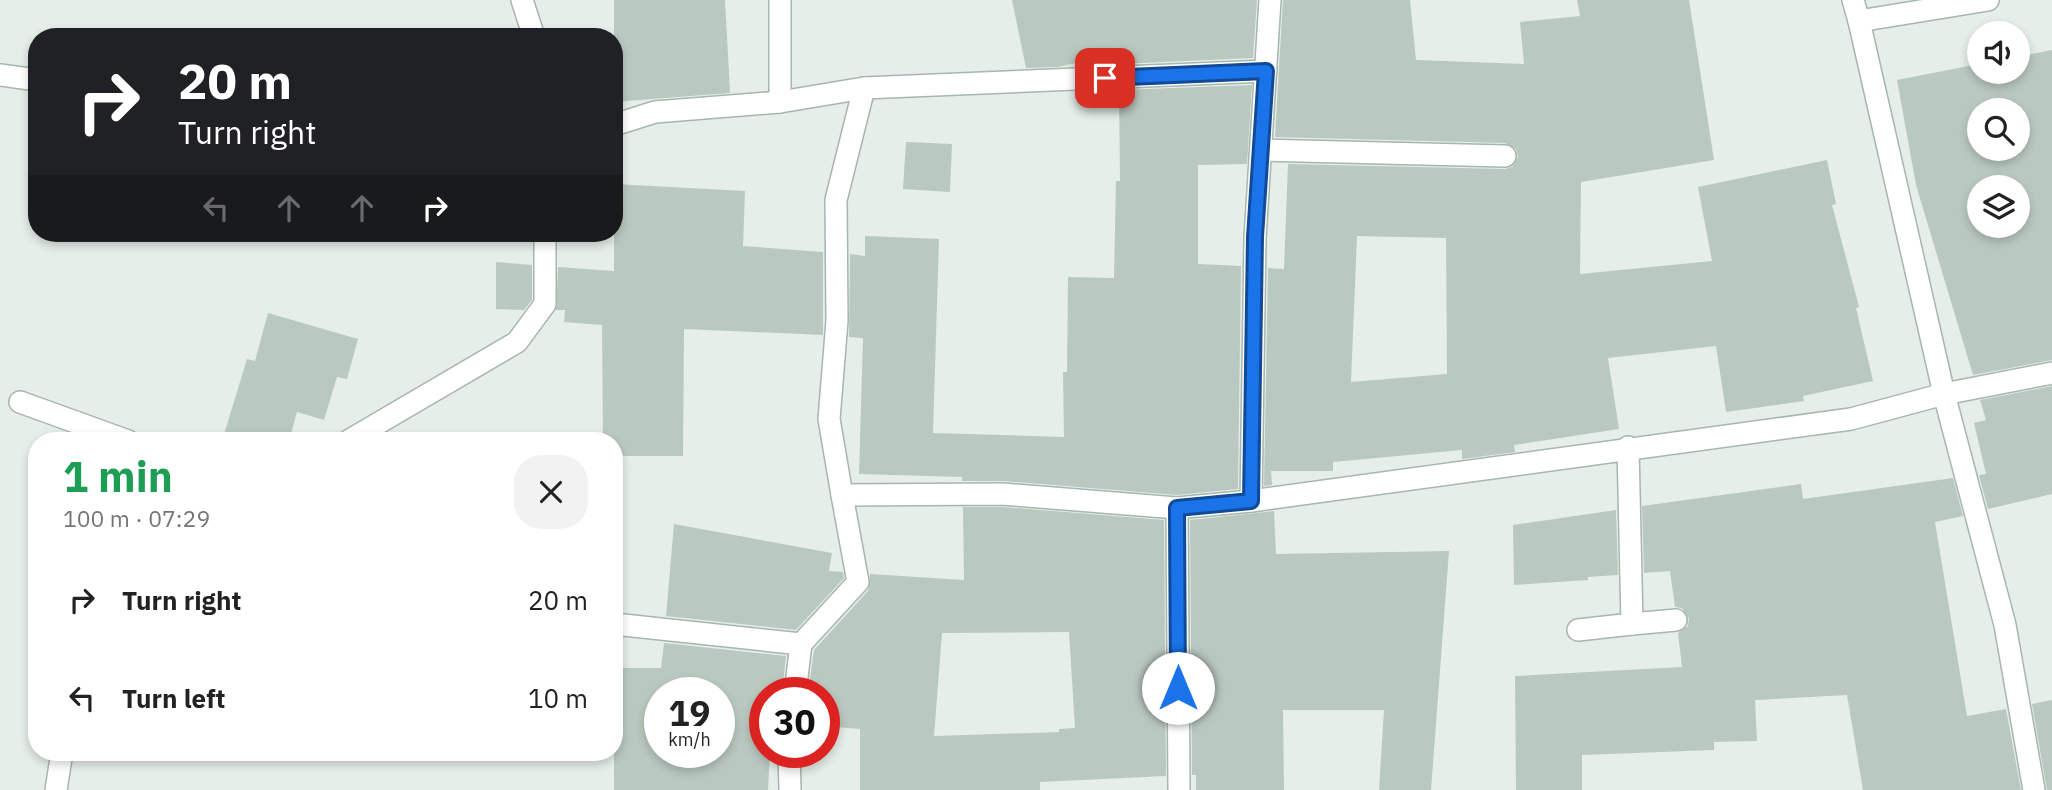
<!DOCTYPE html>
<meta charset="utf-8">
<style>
:root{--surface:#fff;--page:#f2f2f2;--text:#222;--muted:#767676}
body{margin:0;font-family:"IBM Plex Sans",sans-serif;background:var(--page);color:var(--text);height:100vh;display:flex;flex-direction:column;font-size:26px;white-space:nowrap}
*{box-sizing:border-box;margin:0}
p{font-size:23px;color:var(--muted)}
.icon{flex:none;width:38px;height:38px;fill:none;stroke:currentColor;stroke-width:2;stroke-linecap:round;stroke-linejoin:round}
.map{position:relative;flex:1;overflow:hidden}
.details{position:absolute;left:28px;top:432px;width:595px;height:329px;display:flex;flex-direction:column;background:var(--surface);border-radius:28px;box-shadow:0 4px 10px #0003}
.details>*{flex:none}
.guide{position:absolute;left:28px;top:28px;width:595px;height:214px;border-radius:28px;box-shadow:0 4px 10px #0003;background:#202124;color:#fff;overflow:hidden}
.buttons{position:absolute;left:1967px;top:21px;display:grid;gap:14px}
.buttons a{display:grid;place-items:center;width:63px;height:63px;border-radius:50%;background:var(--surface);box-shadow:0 4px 10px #0003;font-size:35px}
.speed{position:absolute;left:644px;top:677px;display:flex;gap:14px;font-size:35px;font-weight:700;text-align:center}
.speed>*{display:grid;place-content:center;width:91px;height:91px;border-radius:50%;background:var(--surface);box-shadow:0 4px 10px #0003;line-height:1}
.speed small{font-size:18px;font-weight:400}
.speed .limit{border:10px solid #d22;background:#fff;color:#111}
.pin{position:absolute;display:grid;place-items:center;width:60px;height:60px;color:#fff;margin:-30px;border-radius:14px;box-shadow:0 4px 10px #0006}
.me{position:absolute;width:77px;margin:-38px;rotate:0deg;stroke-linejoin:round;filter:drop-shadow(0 0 5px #0008)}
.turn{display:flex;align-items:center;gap:24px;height:147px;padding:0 35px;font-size:32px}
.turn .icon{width:91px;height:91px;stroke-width:2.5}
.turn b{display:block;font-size:49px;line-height:60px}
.lanes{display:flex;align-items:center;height:66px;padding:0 35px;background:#0003;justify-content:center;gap:35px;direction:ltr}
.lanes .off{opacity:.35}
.round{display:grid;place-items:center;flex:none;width:74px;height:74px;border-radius:28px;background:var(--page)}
.summary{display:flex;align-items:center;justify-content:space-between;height:119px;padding:0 35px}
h1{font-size:42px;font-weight:700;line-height:52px;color:#1e9e55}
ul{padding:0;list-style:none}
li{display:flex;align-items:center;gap:21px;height:98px;padding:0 35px}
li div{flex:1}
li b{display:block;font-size:26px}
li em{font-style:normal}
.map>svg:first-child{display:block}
</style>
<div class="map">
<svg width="2052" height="790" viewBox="0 0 2052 790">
<rect width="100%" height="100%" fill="#e5eee8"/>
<g fill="#bac9c0" fill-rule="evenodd">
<polygon points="614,0 725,0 730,93 614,102"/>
<polygon points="1012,0 1257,0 1253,58 1118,64 1118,54 1058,67 1026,68"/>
<path d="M1283,0h127l6,60 108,4 -4,-42 60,-6 -3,-16h112l25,160 -133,22 -1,92 132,-13 -14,-74 129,-27 9,44 -4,1 27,102 -3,1 17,73 -70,15 1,5 -78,11 -10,-66 -108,12 11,71 -105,16 1,7 -53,7v-9l-129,12v9h-62l1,14 -8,1 4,-218 16,1 4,-105 217,5 7,-2 6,-10 -2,-8 -11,-6 -230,-6zM1357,236l89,2 1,136 -96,8z"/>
<path d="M2052,50v310l-79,15 -57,-190 -19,-105 82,-16v8h39v-15zM1979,110h39v39h-39zM1979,187h39v39h-39z"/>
<polygon points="1252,85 1247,164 1198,165 1198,264 1241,266 1238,489 1177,495 1003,481 962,481 962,477 859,474 863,338 849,337 850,254 865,256 865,236 939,239 933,433 1064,437 1063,372 1067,372 1068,277 1114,278 1116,181 1120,181 1119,90"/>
<polygon points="906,142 952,144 950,192 903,189"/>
<polygon points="614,184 745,191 743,246 823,252 823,335 684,329 683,456 614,456 614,441 603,441 602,325 564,322 565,310 556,310 558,267 614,271"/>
<polygon points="496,262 532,265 532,300 524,310 496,309"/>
<polygon points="268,313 358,339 347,379 337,377 324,420 297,412 289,441 222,441 247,359 255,361"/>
<polygon points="2052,386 2052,494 1988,509 1979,475 1986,474 1974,423 1986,420 1980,400"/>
<polygon points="1953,478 1963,516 1935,522 1967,716 2006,709 2021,790 1863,790 1847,695 1755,700 1757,741 1714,742 1714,750 1582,755 1582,790 1516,790 1515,676 1682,667 1678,633 1688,626 1689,618 1682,608 1675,607 1670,571 1644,573 1642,506 1801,484 1803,499"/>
<path d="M963,507h39l162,13 2,256 -126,6v8h-180v-61l-36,-3v-33h-16l6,-43 54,-59 2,-17 94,6zM1069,632l6,96 -16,1v3l-125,4 8,-103z"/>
<polygon points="1616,510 1618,575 1588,577 1588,580 1514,585 1513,525"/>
<polygon points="1274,511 1276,554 1449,551 1431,790 1379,790 1384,710 1283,710 1284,790 1196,790 1196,775 1192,775 1190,520"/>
<polygon points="674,524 832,553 829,571 843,572 844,578 796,630 666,616"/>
<path d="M664,643l122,13 -4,37h-17v59h5l-2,38h-154v-122h47zM660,693h59v59h-59z"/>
<polygon points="2052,700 2052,790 2047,790 2032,704"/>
</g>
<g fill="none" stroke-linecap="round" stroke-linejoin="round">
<defs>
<g id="service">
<polyline points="780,0 780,102"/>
<polyline points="864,88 1266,71"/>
<polyline points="1261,150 1505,156"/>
<polyline points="20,402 128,441"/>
<polyline points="614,624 801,644"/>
<polyline points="1632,624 1676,620"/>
<polyline points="1578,630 1632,624 1628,447"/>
</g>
<g id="minor">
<polyline points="522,0 534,37"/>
<polyline points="1853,0 1859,21 1988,0"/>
<polyline points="1859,21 1944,394 2005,625 2034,790"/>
<polyline points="0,75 37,80"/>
<polyline points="614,125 655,112 780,102 864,88 836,200 837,321 829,419 842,495 1002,494 1177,508 1251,501 1851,419 1944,394 2052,373"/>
<polyline points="348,441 517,342 545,304 545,233"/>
<polyline points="1251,501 1255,238 1270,0"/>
<polyline points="1177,508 1179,790"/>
<polyline points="795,693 801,644 858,582 842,495"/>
<polyline points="789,752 790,790"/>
<polyline points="56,790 62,752"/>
</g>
</defs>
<use href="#service" stroke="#a7b6ae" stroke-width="24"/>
<use href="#minor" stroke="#a7b6ae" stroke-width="24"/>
<use href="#service" stroke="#fff" stroke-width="21"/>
<use href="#minor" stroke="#fff" stroke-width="21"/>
</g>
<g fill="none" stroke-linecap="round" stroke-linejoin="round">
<defs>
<polyline id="route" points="1105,78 1266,71 1255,237 1251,501 1177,508 1178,688"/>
</defs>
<use href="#route" stroke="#114b97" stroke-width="18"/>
<use href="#route" stroke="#1a73e8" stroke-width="12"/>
</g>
</svg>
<div class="buttons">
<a><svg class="icon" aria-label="sound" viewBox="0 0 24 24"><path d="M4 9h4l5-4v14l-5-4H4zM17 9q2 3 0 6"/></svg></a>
<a><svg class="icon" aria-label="search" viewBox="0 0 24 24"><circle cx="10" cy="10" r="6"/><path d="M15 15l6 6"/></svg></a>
<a><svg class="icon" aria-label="layers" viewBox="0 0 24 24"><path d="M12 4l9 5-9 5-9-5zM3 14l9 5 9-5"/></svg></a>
</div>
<div class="speed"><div>19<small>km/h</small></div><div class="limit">30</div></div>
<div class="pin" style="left:1105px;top:78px;background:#d93025"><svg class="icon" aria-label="arrive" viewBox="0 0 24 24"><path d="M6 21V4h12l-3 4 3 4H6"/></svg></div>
<svg class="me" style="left:1178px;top:688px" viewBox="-20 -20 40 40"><circle r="19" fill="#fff"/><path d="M0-13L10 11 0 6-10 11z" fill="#1a73e8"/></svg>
<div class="guide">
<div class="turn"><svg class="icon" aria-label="right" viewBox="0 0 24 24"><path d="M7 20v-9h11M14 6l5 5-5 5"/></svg><div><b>20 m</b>Turn right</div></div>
<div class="lanes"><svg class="icon off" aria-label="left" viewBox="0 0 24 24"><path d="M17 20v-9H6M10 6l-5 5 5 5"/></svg><svg class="icon off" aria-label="ahead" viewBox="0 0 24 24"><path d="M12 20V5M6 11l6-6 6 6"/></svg><svg class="icon off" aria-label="ahead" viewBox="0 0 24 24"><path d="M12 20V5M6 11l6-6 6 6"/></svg><svg class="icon" aria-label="right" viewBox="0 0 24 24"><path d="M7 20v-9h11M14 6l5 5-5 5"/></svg></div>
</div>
<section class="details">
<div class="summary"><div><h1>1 min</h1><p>100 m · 07:29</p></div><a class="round"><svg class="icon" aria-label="close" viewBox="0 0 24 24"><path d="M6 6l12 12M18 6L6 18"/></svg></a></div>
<ul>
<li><svg class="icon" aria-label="right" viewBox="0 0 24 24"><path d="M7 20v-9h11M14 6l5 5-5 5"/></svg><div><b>Turn right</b></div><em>20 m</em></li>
<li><svg class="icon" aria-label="left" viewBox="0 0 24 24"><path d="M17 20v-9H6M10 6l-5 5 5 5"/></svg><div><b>Turn left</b></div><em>10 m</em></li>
</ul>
</section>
</div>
